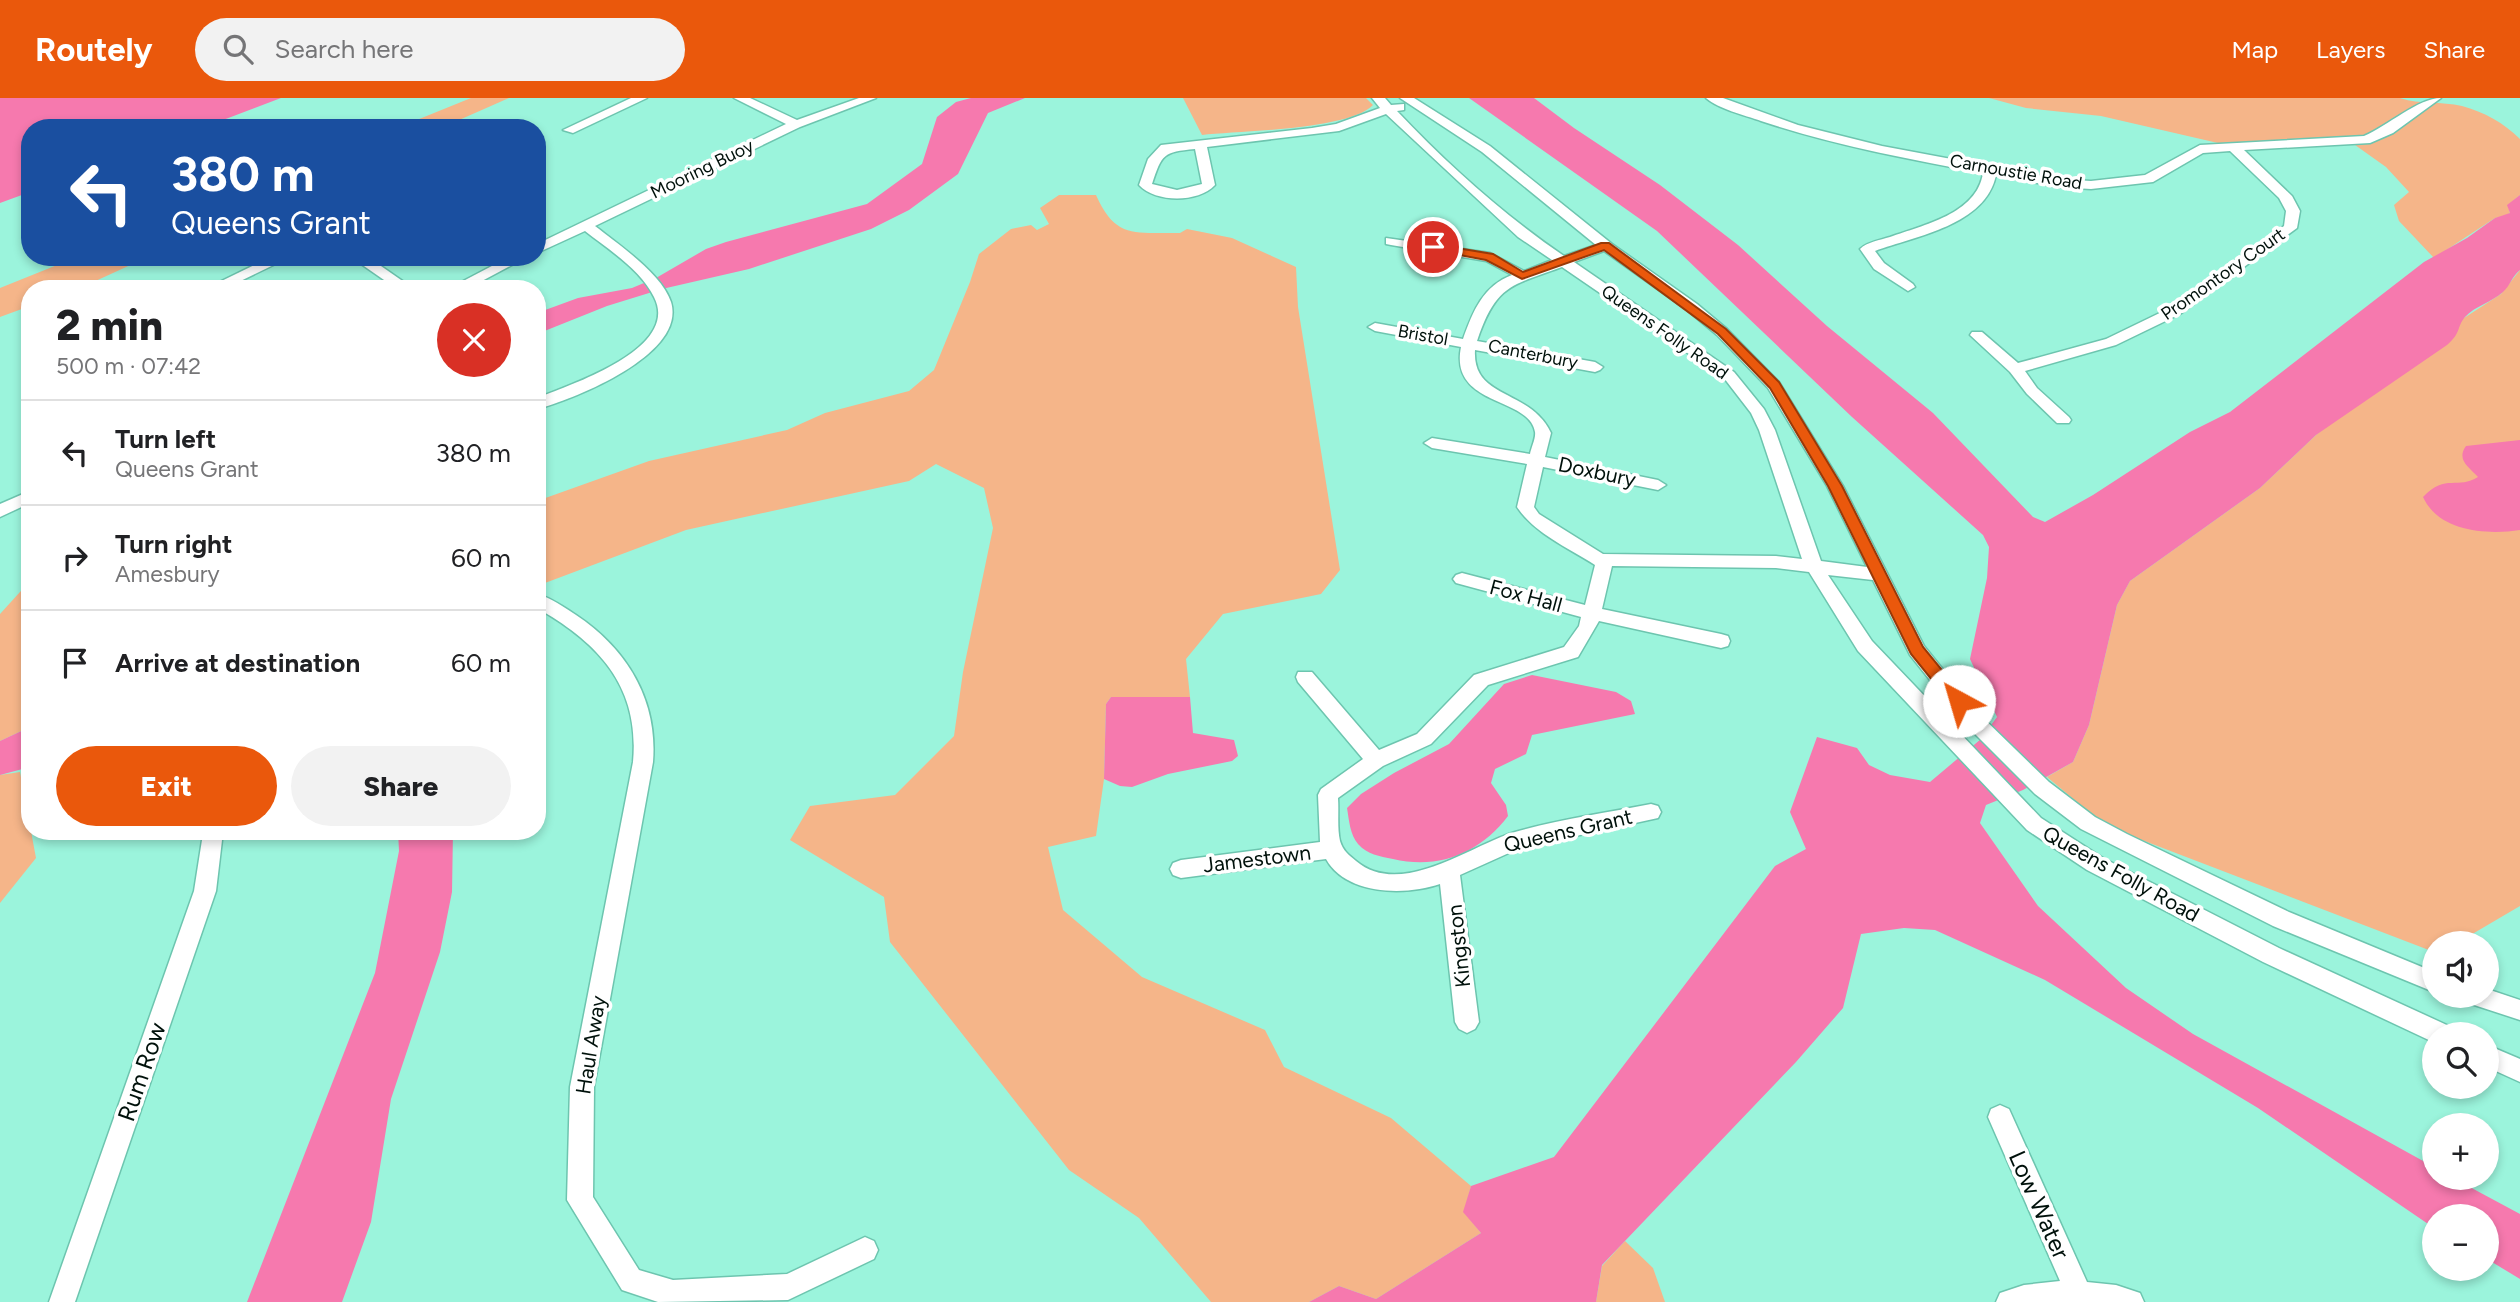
<!DOCTYPE html>
<meta charset="utf-8">
<style>
:root{--surface:#fff;--page:#f2f2f2;--text:#202124;--muted:#757577;--line:#e0e0e0;--accent:#ea580c}
body{margin:0;font-family:Figtree,sans-serif;background:var(--page);color:var(--text);height:100vh;display:flex;flex-direction:column;font-size:26px;white-space:nowrap}
*{box-sizing:border-box;margin:0}
p{font-size:23px;color:var(--muted)}
.icon{flex:none;width:38px;height:38px;fill:none;stroke:currentColor;stroke-width:2;stroke-linecap:round;stroke-linejoin:round}
.map{position:relative;flex:1;overflow:hidden}
.panel{position:absolute;left:21px;top:182px;width:525px;height:560px;display:flex;flex-direction:column;background:var(--surface);border-radius:28px;box-shadow:0 4px 10px #0003}
.panel>*{flex:none}
.guide{position:absolute;left:21px;top:21px;width:525px;height:147px;border-radius:28px;box-shadow:0 4px 10px #0003;background:#1a4fa0;color:#fff;overflow:hidden}
.controls{position:absolute;left:2422px;top:833px;display:grid;gap:14px}
.controls a{display:grid;place-items:center;width:77px;height:77px;border-radius:50%;background:var(--surface);box-shadow:0 4px 10px #0003;font-size:35px}
.pin{position:absolute;display:grid;place-items:center;width:60px;height:60px;color:#fff;margin:-30px;border:4px solid #fff;border-radius:50%;box-shadow:0 2px 7px #0007}
.me{position:absolute;width:77px;margin:-38px;rotate:321deg;stroke-linejoin:round;filter:drop-shadow(0 0 5px #0008)}
.turn{display:flex;align-items:center;gap:24px;height:147px;padding:0 35px;font-size:32px}
.turn .icon{width:91px;height:91px;stroke-width:2.5}
.turn b{display:block;font-size:49px;line-height:60px}
.round{display:grid;place-items:center;flex:none;width:74px;height:74px;border-radius:37px;background:var(--page)}
.head{display:flex;align-items:center;justify-content:space-between;height:119px;padding:0 35px}
h1{font-size:42px;font-weight:800;line-height:52px}
.primary-button{display:flex;gap:14px;margin-top:auto;padding:14px 35px}
.primary-button a{flex:1;height:80px;border-radius:42px;background:var(--accent);color:#fff;font-size:28px;font-weight:800;line-height:80px;text-align:center}
.primary-button a+a{background:var(--page);color:var(--text)}
ul{padding:0;list-style:none}
li{display:flex;align-items:center;gap:21px;height:105px;padding:0 35px;border-top:2px solid var(--line)}
li div{flex:1}
li b{display:block;font-size:26px}
li em{font-style:normal}
header{display:flex;align-items:center;gap:42px;box-sizing:border-box;height:98px;padding:0 35px;background:var(--accent);color:#fff}
header strong{font-size:33px}
nav{display:flex;gap:38px;margin-inline-start:auto;font-size:24px}
.search{width:490px;height:63px;background:var(--page);display:flex;align-items:center;gap:18px;box-sizing:border-box;padding:0 24px;border-radius:38px;color:var(--muted);font-size:26px}
.map>svg:first-child{display:block}
</style>
<header>
<strong>Routely</strong>
<div class="search"><svg class="icon" aria-label="search" viewBox="0 0 24 24"><circle cx="10" cy="10" r="6"/><path d="M15 15l6 6"/></svg>Search here</div>
<nav><a>Map</a><a>Layers</a><a>Share</a></nav>
</header>
<div class="map">
<svg width="2520" height="1204" viewBox="0 0 2520 1204">
<rect width="100%" height="100%" fill="#9bf4dc"/>
<g fill="#f5b589">
<polygon points="471,0 509,0 441,30 397,30"/>
<path d="M1183,0h183l7,7c-24,25 -134,26 -171,30z"/>
<path d="M1989,0h411c21,7 41,3 62,8 22,6 42,17 58,33v56l-12,10 2,8 -7,4 -8,1 -61,40 -35,-37 -5,-16 15,-13 -23,-25 -38,-27 -130,3 -117,-27 -75,-8z"/>
<path d="M1059,97h37c20,45 39,37 84,38l7,-4 45,9 64,29 2,40 42,263 -19,24 -98,20 -37,45 4,38h-79l-5,7 -2,75 -8,57 -48,11 15,63 79,67 123,53 19,37 107,51 80,68 -7,26 17,21 -105,66 -37,-13 -30,16h-98l-72,-84 -70,-48 -179,-228 -6,-45 -94,-57 20,-34 85,-11 59,-59 9,-64 30,-144 -9,-40 -48,-24 -27,17 -223,49 -149,56v-85l112,-40 138,-31 38,-17 84,-22 25,-21 36,-88 9,-28 32,-25 20,-4 6,5 12,-6 -9,-16z"/>
<polygon points="77,159 148,159 78,191 30,191 30,208 0,219 0,190"/>
<polygon points="2520,172 2520,808 2457,845 2434,845 2434,854 2134,739 2095,719 2047,679 2073,664 2089,627 2117,507 2130,483 2260,390 2316,337 2464,220 2501,196"/>
<polygon points="30,483 30,629 0,643 0,516"/>
<polygon points="20,674 36,760 0,805 0,677"/>
<polygon points="1625,1143 1653,1170 1665,1204 1596,1204 1602,1168"/>
</g>
<g fill="#f679ae">
<polygon points="0,0 281,0 202,30 30,30 30,94 0,105"/>
<polygon points="971,0 1025,0 988,15 958,76 909,112 871,131 749,171 662,191 607,208 537,236 537,215 578,200 632,190 656,180 706,151 726,144 867,106 922,66 937,19 956,4"/>
<path d="M1469,0h65l40,30 86,57 78,60 89,81 106,87 100,104 12,5 48,-27 97,-63 40,-20 194,-150 43,-24 28,-20 15,-5 -3,-8 13,-10v75c-8,6 -10,16 -17,22 -11,10 -28,14 -38,25 -9,11 -3,15 -18,28l-131,90 -56,53 -130,93 -13,24 -28,120 -16,37 -50,28 -37,15 -6,18 58,83 88,82 67,46 241,133v11h19l67,36v65l-33,-20v-43h-53v12l-176,-120 -213,-128 -110,-50 -31,-2 -43,6 -18,74 -47,54 -194,203 -6,37h-287l30,-16 37,13 105,-66 -18,-21 8,-26 83,-29 221,-291 31,-17 -16,-37 27,-75 40,11 12,17 21,10 40,7 51,-43 16,-22 -27,-58 17,-81 2,-31 -6,-12 -131,-118 -195,-186z"/>
<path d="M2520,342v90c-33,5 -81,2 -97,-33 23,-24 35,-7 55,-20 -9,-10 -22,-17 -12,-31z"/>
<path d="M1532,577l84,17 15,9 4,13 -103,21 -6,19 -31,15 -4,14 15,22 2,11c-28,37 -69,54 -115,43 -14,-3 -25,-4 -35,-15 -8,-9 -9,-24 -11,-36l14,-14 33,-21 55,-29 55,-60z"/>
<polygon points="1111,599 1190,599 1193,635 1234,642 1238,658 1232,663 1168,676 1132,689 1120,688 1104,681 1106,606"/>
<polygon points="30,629 30,669 0,677 0,643"/>
<polygon points="398,733 453,733 452,794 440,854 391,1001 371,1124 342,1204 247,1204 375,875 399,753"/>
</g>
<g fill="none" stroke-linecap="round" stroke-linejoin="round">
<defs>
<g id="street">
<polygon points="631,0 647,0 573,35 563,32"/>
<path d="M734,0h16l47,22 62,-22h17l-76,29 -205,99c23,18 67,48 76,76 16,52 -96,97 -134,107v-11c33,-13 144,-49 117,-101 -13,-27 -46,-48 -69,-66l-48,22v-9l249,-120z"/>
<path d="M1372,0h13l6,7 13,-1v6l-7,1c50,53 107,104 167,145l32,-11 -114,-93 -82,-54h14l76,48 122,98 85,60 30,25 52,53 64,104 81,160 55,68 70,68 46,35 32,17 162,78 145,60v20l-161,-66 -192,-97 -46,-35 -70,-70 -55,-69 -37,-75 -45,-5 44,66 169,177 62,40 176,90 170,78 4,8h-19l-1,8 -170,-80 -176,-92 -60,-40 -169,-179 -49,-79 -33,-4 -164,-2 -10,43 119,25 7,2 2,5 -2,5 -7,2 -122,-27 -21,36 -90,28 -57,59 -48,22 -45,32c1,14 -1,30 2,43 3,10 9,14 16,20 45,38 115,-16 159,-29 44,-13 91,-19 136,-28l7,2 3,6 -3,6 -138,30 -60,27 19,147 -4,7 -8,4 -8,-4 -4,-7 -15,-138c-35,12 -94,11 -114,-25l-145,19 -8,-3 -3,-6 3,-6 8,-3 139,-18 -2,-47 3,-6 42,-30 -65,-77 -2,-5 2,-5h14l67,78 38,-16 57,-59 90,-28 15,-21 2,-9 -125,-34 -3,-4 3,-4 6,-2 123,32 10,-40c-27,-17 -61,-32 -78,-58l10,-43 -95,-16 -8,-5 8,-5 98,16c1,-6 6,-16 5,-22 -6,-36 -86,-25 -74,-85l-86,-16 -7,-4 7,-4 88,16c10,-28 20,-53 49,-64l-26,-14 -95,-16 -5,-1v-6l104,15 34,18 28,-11 -34,-23 -132,-123 -47,17 -132,16 8,38c-17,18 -59,18 -76,0l9,-26 13,-14 151,-17 24,-4 44,-16zM1195,51l7,35 -25,6 -25,-6c10,-30 11,-32 43,-35zM1604,153l83,59 30,25 51,53 59,98 40,81 -46,-6 -46,-131 -11,-21 -30,-37 -160,-110zM1562,169l162,111 27,35 8,17 43,129 -26,-3 -173,-2 -64,-40 -5,-7 9,-40 115,23 8,-5 -8,-5 -113,-23 6,-24c-21,-45 -79,-33 -76,-83l120,22 5,-2 3,-3 -8,-5 -118,-21c19,-56 33,-55 85,-74z"/>
<path d="M1706,0h17l75,27 84,21 176,33 33,2 54,-6 55,-30 164,-9c24,-10 54,-38 77,-38l-48,35 -23,10 -126,7 48,46 8,15 -3,17 -117,86 -64,31 -91,26 12,17 32,29 2,3 -2,3h-12l-30,-29 -17,-22 -40,-37 2,-3h10l36,31 88,-24 64,-31 114,-82 2,-15 -7,-13 -49,-47 -27,2 -50,29 -62,7 -33,-2 -62,-12c-10,50 -80,61 -121,76l9,12 29,21 2,3 -7,4 -34,-22 -14,-20c7,-7 20,-9 30,-12 33,-12 87,-23 93,-64 -75,-14 -150,-28 -222,-52 -17,-6 -42,-12 -55,-23z"/>
<polygon points="271,159 290,159 224,191 205,191"/>
<polygon points="351,159 368,159 414,191 397,191"/>
<polygon points="509,159 527,159 467,191 448,191"/>
<polygon points="30,393 30,405 0,419 0,406"/>
<path d="M537,496c14,4 27,13 39,21 51,34 82,85 77,147l-59,325 -1,110 46,73 34,10 114,-6 78,-37 9,4 4,9 -4,9 -86,41 -130,2 -36,-12 -55,-90 3,-113 63,-325c7,-75 -34,-119 -96,-154z"/>
<polygon points="212,733 219,736 222,742 216,793 75,1204 49,1204 194,793 202,742 205,736"/>
<polygon points="2487,891 2520,902 2520,922 2468,905 2465,898 2487,898"/>
<polygon points="2487,947 2520,961 2520,984 2487,969"/>
<polygon points="2000,1007 2009,1011 2087,1184 2116,1187 2140,1195 2144,1204 1996,1204 2000,1195 2024,1187 2060,1183 1988,1019 1991,1011"/>
</g>
</defs>
<use href="#street" stroke="#6dc5af" stroke-width="3"/>
<use href="#street" fill="#fff" fill-rule="evenodd"/>
</g>
<polygon fill="#ea580c" stroke="#983908" stroke-width="2" points="1601,145 1609,145 1726,231 1779,284 1842,388 1923,549 1964,599 1967,603 1964,608 1953,608 1911,556 1828,388 1770,290 1718,236 1604,152 1522,181 1486,162 1433,152 1427,149 1433,146 1493,156 1523,174"/>
<g text-anchor="middle" stroke-width="7" stroke-linejoin="round" paint-order="stroke">
<g font-size="18" fill="#00110b" stroke="#fff">
<text transform="translate(702 71) rotate(-26)" y="6">Mooring Buoy</text>
<text transform="translate(2016 74) rotate(10)" y="6">Carnoustie Road</text>
<text transform="translate(2223 176) rotate(-35)" y="6">Promontory Court</text>
<text transform="translate(1665 234) rotate(35)" y="6">Queens Folly Road</text>
<text transform="translate(1423 237) rotate(10)" y="6">Bristol</text>
<text transform="translate(1533 256) rotate(11)" y="6">Canterbury</text>
</g>
<g font-size="21" fill="#00110b" stroke="#fff">
<text transform="translate(1597 374) rotate(12)" y="7">Doxbury</text>
<text transform="translate(1526 498) rotate(15)" y="7">Fox Hall</text>
<text transform="translate(1568 733) rotate(-13)" y="7">Queens Grant</text>
<text transform="translate(1257 761) rotate(-7)" y="7">Jamestown</text>
<text transform="translate(2121 776) rotate(29)" y="7">Queens Folly Road</text>
<text transform="translate(1459 848) rotate(-96)" y="7">Kingston</text>
<text transform="translate(591 947) rotate(-81)" y="7">Haul Away</text>
</g>
<g font-size="24" fill="#00110b" stroke="#fff">
<text transform="translate(142 974) rotate(-71)" y="8">Rum Row</text>
<text transform="translate(2039 1107) rotate(66)" y="8">Low Water</text>
</g>
</g>
</svg>
<div class="controls">
<a><svg class="icon" aria-label="sound" viewBox="0 0 24 24"><path d="M4 9h4l5-4v14l-5-4H4zM17 9q2 3 0 6"/></svg></a>
<a><svg class="icon" aria-label="search" viewBox="0 0 24 24"><circle cx="10" cy="10" r="6"/><path d="M15 15l6 6"/></svg></a>
<a>+</a>
<a>−</a>
</div>
<div class="pin" style="left:1433px;top:149px;background:#d93025"><svg class="icon" aria-label="arrive" viewBox="0 0 24 24"><path d="M6 21V4h12l-3 4 3 4H6"/></svg></div>
<svg class="me" style="left:1959px;top:603px" viewBox="-20 -20 40 40"><circle r="19" fill="#fff"/><path d="M0-13L10 11 0 6-10 11z" fill="#ea580c"/></svg>
<div class="guide">
<div class="turn"><svg class="icon" aria-label="left" viewBox="0 0 24 24"><path d="M17 20v-9H6M10 6l-5 5 5 5"/></svg><div><b>380 m</b>Queens Grant</div></div>
</div>
<section class="panel">
<div class="head"><div><h1>2 min</h1><p>500 m · 07:42</p></div><a class="round" style="background:#d93025;color:#fff"><svg class="icon" aria-label="close" viewBox="0 0 24 24"><path d="M6 6l12 12M18 6L6 18"/></svg></a></div>
<ul>
<li><svg class="icon" aria-label="left" viewBox="0 0 24 24"><path d="M17 20v-9H6M10 6l-5 5 5 5"/></svg><div><b>Turn left</b><p>Queens Grant</p></div><em>380 m</em></li>
<li><svg class="icon" aria-label="right" viewBox="0 0 24 24"><path d="M7 20v-9h11M14 6l5 5-5 5"/></svg><div><b>Turn right</b><p>Amesbury</p></div><em>60 m</em></li>
<li><svg class="icon" aria-label="arrive" viewBox="0 0 24 24"><path d="M6 21V4h12l-3 4 3 4H6"/></svg><div><b>Arrive at destination</b></div><em>60 m</em></li>
</ul>
<div class="primary-button"><a>Exit</a><a>Share</a></div>
</section>
</div>
